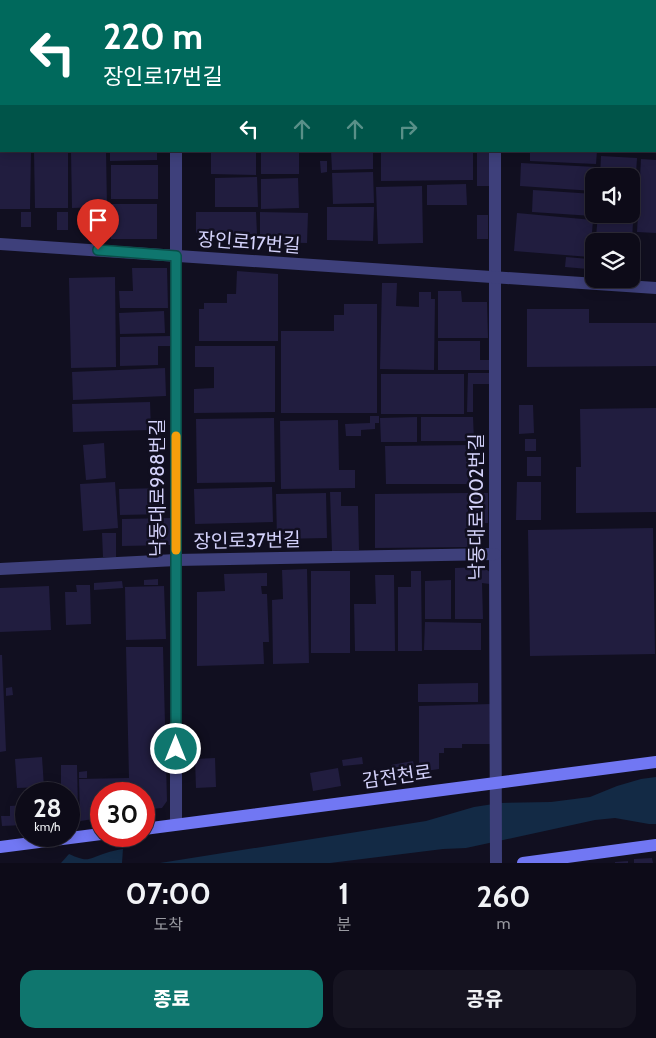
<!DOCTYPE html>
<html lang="ko">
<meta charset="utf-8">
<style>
:root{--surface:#0d0b18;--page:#161421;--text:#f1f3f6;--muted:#9a9ba2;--line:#2d2b37;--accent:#0f766e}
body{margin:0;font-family:Cabin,"Noto Sans KR",sans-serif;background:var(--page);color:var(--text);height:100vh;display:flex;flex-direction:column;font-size:19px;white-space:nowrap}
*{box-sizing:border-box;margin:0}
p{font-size:16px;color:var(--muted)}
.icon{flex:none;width:28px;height:28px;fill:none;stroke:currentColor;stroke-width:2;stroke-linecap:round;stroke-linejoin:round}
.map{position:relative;height:863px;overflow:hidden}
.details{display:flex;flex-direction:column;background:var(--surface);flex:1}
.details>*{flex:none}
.banner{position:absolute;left:0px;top:0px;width:656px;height:152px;box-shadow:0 2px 12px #0003,0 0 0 1px var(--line);background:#00695c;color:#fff;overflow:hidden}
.buttons{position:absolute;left:585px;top:168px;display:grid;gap:10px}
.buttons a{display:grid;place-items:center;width:55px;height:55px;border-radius:10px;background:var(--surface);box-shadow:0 2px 12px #0003,0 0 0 1px var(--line);font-size:25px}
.speed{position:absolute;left:15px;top:782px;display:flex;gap:10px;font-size:25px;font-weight:700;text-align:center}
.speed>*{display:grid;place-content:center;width:65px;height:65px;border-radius:50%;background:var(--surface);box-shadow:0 2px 12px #0003,0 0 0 1px var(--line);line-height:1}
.speed small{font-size:12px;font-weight:400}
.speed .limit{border:8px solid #d22;background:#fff;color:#111}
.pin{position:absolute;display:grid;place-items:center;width:42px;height:42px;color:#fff;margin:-51px -21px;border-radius:50% 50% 50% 0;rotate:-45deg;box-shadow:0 0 5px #0007}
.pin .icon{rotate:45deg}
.me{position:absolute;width:55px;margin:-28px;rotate:0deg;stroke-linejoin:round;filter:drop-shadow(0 0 4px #0008)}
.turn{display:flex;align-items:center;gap:18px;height:105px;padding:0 20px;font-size:22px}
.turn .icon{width:65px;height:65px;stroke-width:2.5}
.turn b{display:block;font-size:35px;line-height:42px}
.lanes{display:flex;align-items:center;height:48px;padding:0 20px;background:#0003;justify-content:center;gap:25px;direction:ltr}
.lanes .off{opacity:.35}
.eta{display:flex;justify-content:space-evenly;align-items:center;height:85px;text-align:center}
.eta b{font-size:30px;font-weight:800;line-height:35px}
.action{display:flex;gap:10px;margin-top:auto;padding:10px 20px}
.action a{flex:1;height:58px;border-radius:15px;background:var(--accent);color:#fff;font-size:20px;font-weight:800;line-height:58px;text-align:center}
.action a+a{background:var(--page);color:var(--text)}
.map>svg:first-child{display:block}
</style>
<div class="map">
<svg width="656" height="863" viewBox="0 0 656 863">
<rect width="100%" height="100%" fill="#110f20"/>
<g fill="#132a45">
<polygon points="656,777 656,824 649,824 615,818 595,820 466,848 443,849 330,863 160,863 426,821 474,807 500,803 551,802 590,797 617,786 641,779"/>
<path d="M123,849l-1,14h-61l8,-9c20,9 18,5 37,-1 5,-2 11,-3 17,-4z"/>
</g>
<g fill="#211d3f">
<polygon points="0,151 31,151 30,209 0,209"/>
<polygon points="34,151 68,151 68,208 35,208"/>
<polygon points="71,151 106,151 107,207 72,208"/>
<polygon points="110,151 157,151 157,160 110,161"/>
<polygon points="211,151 256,151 256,175 211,174"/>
<rect x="261" y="151" width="38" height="23"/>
<polygon points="331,151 373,151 373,169 332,170"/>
<polygon points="381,151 473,151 473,180 381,181"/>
<rect x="477" y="151" width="14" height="35"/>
<polygon points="530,151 597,151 596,164 530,161"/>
<polygon points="601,156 637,158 632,239 596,237 598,214 631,214 631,176 600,176"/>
<polygon points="641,159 656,160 656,233 637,232"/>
<polygon points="320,161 327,161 327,172 321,173"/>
<polygon points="521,163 596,167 594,191 520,186"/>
<rect x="111" y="165" width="47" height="34"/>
<polygon points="373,172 374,203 333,204 332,173"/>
<polygon points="257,177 258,207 215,207 215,178"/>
<polygon points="298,178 299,208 261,209 261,179"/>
<polygon points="466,184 467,205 427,205 427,185"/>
<polygon points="422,186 423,243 378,244 376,187"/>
<polygon points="533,190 594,194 593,216 532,212"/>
<rect x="111" y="204" width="46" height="35"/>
<polygon points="327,207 374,207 373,241 327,240"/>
<rect x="96" y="211" width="10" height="17"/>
<rect x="21" y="212" width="10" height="15"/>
<rect x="57" y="212" width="11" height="18"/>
<polygon points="196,212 256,212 257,234 210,234 210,244 204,243 196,232"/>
<polygon points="260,212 308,213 307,243 260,242"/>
<polygon points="517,213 593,220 590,257 514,251"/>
<rect x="477" y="215" width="11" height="24"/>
<polygon points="566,257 589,259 588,269 565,267"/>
<polygon points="132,268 167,268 168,308 120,308 119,291 133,291"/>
<polygon points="237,271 278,274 278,341 199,341 199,309 204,309 204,303 227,303 227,294 236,294"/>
<polygon points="115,277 116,367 71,368 69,278"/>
<polygon points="382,283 397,283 396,306 419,307 419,292 431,292 431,299 435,299 434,370 380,369"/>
<polygon points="438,291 461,291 462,302 487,302 488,338 438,338"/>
<polygon points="344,304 377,304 377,413 281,413 281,331 334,331 334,315 344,315"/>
<polygon points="527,309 589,309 589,323 656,323 656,366 527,367"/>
<polygon points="164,311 165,333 120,334 119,313"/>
<polygon points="171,336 171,346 158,346 158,365 120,366 120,337"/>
<polygon points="438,341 480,341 480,360 489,360 489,370 438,370"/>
<polygon points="195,346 275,346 275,412 194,413 194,389 214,388 214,367 195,367"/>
<polygon points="165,368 166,396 73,400 72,372"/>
<polygon points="468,373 489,373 489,384 473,384 473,412 467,412"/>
<rect x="381" y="374" width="83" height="40"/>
<polygon points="150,402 151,430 73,432 72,404"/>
<polygon points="519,405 533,405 534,433 519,434"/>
<polygon points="656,408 656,512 576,513 576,467 581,467 580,409"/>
<polygon points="370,416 379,416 379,423 375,423 375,429 361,430 361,436 346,436 345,424 370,423"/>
<polygon points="417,417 417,442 381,442 380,418"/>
<polygon points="421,417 473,417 474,441 421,441"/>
<polygon points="274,418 275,482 197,483 196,419"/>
<polygon points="338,420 339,470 355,470 355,488 281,489 280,421"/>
<rect x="525" y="439" width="11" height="12"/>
<polygon points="104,443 106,478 86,480 83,445"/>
<polygon points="474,445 474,484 386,484 385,446"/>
<rect x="527" y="457" width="14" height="19"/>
<polygon points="115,482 118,528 83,531 80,484"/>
<polygon points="517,482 541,482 541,520 516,520"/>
<polygon points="272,487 273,522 195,524 194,489"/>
<polygon points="165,488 166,514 120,515 119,489"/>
<polygon points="330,492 341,492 341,506 358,506 359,550 332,551"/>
<polygon points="326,493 327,538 277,539 276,494"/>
<polygon points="468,493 468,524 474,524 474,547 375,548 375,494"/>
<polygon points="471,493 488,493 488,523 472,523"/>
<polygon points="171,518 172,545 122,546 122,519"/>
<polygon points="653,528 655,654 530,656 528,530"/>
<polygon points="102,533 116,533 116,557 103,557"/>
<polygon points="482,567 490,572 490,584 482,583 483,619 455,619 455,568"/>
<polygon points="307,569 309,663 273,664 272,600 283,599 282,570"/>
<rect x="311" y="571" width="39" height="82"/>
<polygon points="411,571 421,571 422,651 398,651 398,587 411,587"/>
<polygon points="267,573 267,586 261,586 262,594 267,594 269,642 263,642 264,664 197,666 197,592 225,591 224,574"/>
<polygon points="375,575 394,575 395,651 355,651 354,604 376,604"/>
<polygon points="158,579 158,585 144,585 144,580"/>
<polygon points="451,580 451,619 425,619 425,581"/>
<polygon points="122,581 123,588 94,590 94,583"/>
<polygon points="76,585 90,585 91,624 66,625 65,592 77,592"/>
<polygon points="49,586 51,630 0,632 0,588"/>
<polygon points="164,586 166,639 126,640 125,587"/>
<polygon points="425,622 481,623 481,650 424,650"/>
<polygon points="126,647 163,647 167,801 162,808 150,809 150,812 144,813 144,794 101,794 101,818 80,821 79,779 129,778"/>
<polygon points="0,655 2,655 6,751 0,752"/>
<polygon points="478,683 478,702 418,702 418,684"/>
<polygon points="12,687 13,695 6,696 6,688"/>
<polygon points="491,704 490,744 462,744 462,748 444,748 444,753 439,753 439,769 419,772 419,706"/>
<polygon points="42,757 44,787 17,788 15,759"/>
<polygon points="362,757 363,764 343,766 342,760"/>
<polygon points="215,758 216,787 196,788 195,759"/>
<polygon points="413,761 415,771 393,775 391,765"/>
<polygon points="61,765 77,765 78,810 69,810 69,794 63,794 63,787 61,787"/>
<polygon points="338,768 341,786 313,791 310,773"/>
<polygon points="87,771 87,778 79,778 79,772"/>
<polygon points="26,805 26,825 2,826 1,816 10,816 10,806"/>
<polygon points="652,858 653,863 634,863 634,859"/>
<polygon points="628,861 628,863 615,863 615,862"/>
</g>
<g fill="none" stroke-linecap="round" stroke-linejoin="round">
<g stroke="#3e407b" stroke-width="12">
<polyline points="176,0 176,1"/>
<polyline points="495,0 495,1"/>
<polyline points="495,151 495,554 496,863"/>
<polyline points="0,244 656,288"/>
<polyline points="0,569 176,560 495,554"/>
<polyline points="176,824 176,151"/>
</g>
<g stroke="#7177f3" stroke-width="12">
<polyline points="144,829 656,762"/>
<polyline points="0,847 101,834"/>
<polyline points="523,863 656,845"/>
</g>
</g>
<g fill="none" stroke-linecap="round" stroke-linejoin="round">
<defs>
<polyline id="route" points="98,250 176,256 176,749"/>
</defs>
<use href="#route" stroke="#0a4d48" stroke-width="12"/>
<use href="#route" stroke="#0f766e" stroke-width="9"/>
<polyline stroke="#f59e0b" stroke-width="9" points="176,436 176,550"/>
</g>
<g text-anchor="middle" stroke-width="5" stroke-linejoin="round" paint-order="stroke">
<g font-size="19" fill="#d4d2fb" stroke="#110f20">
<text transform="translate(249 242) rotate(4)" y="7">장인로17번길</text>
<text transform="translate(157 488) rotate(-90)" y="7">낙동대로988번길</text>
<text transform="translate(476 507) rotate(-90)" y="7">낙동대로1002번길</text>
<text transform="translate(247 540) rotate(-1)" y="7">장인로37번길</text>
<text transform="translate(397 776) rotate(-8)" y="7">감전천로</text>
</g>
</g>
</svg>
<div class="buttons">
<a><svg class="icon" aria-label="sound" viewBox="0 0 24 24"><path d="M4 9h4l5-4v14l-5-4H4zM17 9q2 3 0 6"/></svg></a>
<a><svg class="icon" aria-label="layers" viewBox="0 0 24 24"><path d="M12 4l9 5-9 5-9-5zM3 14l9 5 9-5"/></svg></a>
</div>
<div class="speed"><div>28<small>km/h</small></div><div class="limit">30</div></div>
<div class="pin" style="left:98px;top:250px;background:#d93025"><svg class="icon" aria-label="arrive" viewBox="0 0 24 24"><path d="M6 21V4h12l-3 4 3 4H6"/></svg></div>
<svg class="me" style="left:176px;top:749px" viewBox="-20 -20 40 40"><circle r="17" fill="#0f766e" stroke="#fff" stroke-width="3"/><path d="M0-11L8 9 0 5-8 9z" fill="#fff"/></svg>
<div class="banner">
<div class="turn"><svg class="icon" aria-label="left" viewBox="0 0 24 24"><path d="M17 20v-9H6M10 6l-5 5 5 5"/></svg><div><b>220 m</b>장인로17번길</div></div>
<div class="lanes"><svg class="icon" aria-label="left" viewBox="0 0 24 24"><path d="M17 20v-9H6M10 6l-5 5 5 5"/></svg><svg class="icon off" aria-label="ahead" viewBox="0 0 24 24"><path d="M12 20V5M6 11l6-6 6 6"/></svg><svg class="icon off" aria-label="ahead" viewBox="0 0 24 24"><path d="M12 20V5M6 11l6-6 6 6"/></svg><svg class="icon off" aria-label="right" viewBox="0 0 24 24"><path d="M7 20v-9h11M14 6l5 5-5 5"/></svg></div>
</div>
</div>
<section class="details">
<div class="eta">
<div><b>07:00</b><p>도착</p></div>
<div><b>1</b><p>분</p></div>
<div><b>260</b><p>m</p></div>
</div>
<div class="action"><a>종료</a><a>공유</a></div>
</section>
